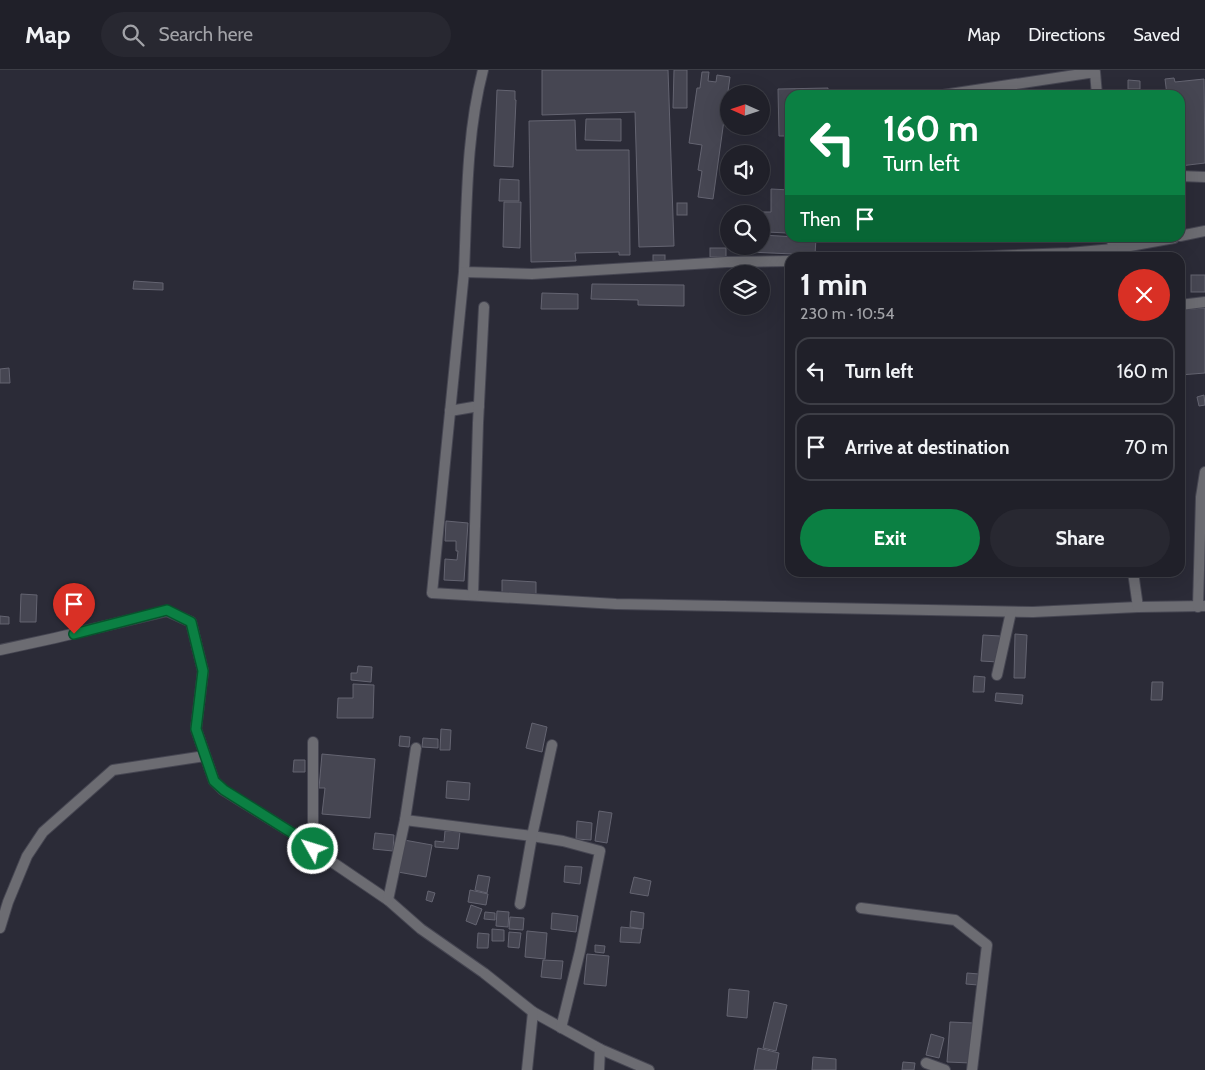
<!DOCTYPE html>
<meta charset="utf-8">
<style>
:root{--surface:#202029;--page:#282831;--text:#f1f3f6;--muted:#a2a3a8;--line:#3d3e46;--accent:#0b8043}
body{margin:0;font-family:Cabin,sans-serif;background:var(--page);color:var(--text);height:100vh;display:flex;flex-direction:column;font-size:19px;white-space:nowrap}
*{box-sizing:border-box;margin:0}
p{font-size:16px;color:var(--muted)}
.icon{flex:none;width:28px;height:28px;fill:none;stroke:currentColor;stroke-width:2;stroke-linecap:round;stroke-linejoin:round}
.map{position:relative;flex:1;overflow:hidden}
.panel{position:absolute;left:785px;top:182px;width:400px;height:325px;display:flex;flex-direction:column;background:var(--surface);border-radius:15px;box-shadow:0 5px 20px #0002,0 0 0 1px var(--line)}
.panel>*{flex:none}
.guide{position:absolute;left:785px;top:20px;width:400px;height:152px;border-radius:15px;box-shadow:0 5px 20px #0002,0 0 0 1px var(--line);background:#0b8043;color:#fff;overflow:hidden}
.needle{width:32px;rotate:273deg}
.controls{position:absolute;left:720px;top:15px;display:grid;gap:10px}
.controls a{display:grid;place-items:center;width:50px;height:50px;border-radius:50%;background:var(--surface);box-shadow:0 5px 20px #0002,0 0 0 1px var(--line);font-size:25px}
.pin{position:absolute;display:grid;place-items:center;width:42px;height:42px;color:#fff;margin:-51px -21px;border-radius:50% 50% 50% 0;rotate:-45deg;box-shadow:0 0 5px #0007}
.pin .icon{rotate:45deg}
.me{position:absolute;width:55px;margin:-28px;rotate:309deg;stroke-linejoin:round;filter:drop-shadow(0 0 4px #0008)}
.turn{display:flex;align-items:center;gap:18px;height:105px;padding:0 15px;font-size:22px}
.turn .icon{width:65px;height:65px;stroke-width:2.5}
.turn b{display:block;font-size:35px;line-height:42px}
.then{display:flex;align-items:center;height:48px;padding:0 15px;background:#0003;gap:10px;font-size:19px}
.round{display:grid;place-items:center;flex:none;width:52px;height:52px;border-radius:26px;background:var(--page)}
.overview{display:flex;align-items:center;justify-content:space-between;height:85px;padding:0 15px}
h1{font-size:30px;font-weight:800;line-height:38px}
.button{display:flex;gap:10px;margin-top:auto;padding:10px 15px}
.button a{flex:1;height:58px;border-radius:30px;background:var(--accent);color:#fff;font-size:20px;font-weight:800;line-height:58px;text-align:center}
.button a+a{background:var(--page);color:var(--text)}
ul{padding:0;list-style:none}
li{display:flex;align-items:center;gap:15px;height:68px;margin:0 10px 8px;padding:0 5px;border:2px solid var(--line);border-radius:15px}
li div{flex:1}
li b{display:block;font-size:19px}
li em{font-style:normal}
header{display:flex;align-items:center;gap:30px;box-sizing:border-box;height:70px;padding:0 25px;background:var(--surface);border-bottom:1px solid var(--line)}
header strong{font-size:24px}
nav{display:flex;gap:28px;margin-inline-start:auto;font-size:18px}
.search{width:350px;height:45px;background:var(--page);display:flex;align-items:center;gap:12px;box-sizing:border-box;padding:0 18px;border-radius:28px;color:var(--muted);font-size:19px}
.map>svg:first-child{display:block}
</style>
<header>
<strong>Map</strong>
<div class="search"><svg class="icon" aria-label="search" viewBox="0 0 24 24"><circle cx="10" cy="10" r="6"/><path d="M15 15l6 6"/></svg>Search here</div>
<nav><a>Map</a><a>Directions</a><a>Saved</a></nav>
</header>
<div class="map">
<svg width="1205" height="1000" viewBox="0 0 1205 1000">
<rect width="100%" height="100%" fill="#2b2b37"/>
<g fill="#464652" stroke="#646471">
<polygon points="542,0 668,0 674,176 639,177 635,42 542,45"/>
<polygon points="674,0 687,0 687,38 673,38"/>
<polygon points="702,2 709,2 708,11 716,12 717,5 730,7 713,129 698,127 702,101 698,100 702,75 689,73 697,18 700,18"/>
<polygon points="1174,8 1175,12 1204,9 1205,93 1180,96 1180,25 1167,25 1165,9"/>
<polygon points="1128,10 1140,11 1140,19 1128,19"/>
<polygon points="828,18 828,25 790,25 790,66 779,66 778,19"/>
<polygon points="497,20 515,21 515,30 516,30 513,97 494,96"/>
<polygon points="586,49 621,49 621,71 585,70"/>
<polygon points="575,50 576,80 629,80 630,185 619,185 619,182 575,183 576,191 531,192 529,51"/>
<polygon points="500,109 519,110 519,131 499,131"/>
<polygon points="771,119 790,120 790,125 787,125 787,163 767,162 767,153 761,153 761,144 755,144 755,142 771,142"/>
<polygon points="504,132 521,132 520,178 503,177"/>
<rect x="677" y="133" width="10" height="12"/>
<polygon points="761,165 816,168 815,185 749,182 750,176 761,176"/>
<rect x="710" y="178" width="16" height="9"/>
<rect x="653" y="185" width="12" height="6"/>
<rect x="1191" y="205" width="14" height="17"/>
<polygon points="134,211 163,213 163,220 133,219"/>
<polygon points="592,214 684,215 684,236 638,235 638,230 591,229"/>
<polygon points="542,223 578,224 578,239 541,239"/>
<polygon points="1205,238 1205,303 1180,305 1180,240"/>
<polygon points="9,298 10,313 0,313 0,299"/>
<polygon points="1204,325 1205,335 1199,336 1197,327"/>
<polygon points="446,451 468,453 464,511 444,510 445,489 457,490 458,481 456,481 456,471 445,471"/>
<polygon points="802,502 833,502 833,506 802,504"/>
<polygon points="502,510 536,512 536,525 502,523"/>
<polygon points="21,524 37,525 36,552 20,552"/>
<polygon points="0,546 9,547 9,554 0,554"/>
<polygon points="1015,564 1027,565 1025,608 1014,608"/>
<polygon points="983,565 1000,566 998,592 981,591"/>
<polygon points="358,596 372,597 371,612 351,610 351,603 357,603"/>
<polygon points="974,606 985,607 984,622 973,622"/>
<polygon points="1152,612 1163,612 1162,630 1151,630"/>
<polygon points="353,614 374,615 373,648 337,648 338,628 353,628"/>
<polygon points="996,623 1023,625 1022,634 995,631"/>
<polygon points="532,653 547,657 542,682 526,678"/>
<polygon points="441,659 451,660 450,680 440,680"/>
<polygon points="400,666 410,667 409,677 399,676"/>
<polygon points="423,668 438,669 438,678 422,677"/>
<polygon points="322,684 375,689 370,748 322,744 325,718 319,718"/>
<polygon points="294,690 305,690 305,702 293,702"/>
<polygon points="447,711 470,713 469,730 446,728"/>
<polygon points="599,741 612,743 607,773 595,771"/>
<polygon points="577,751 592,753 591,770 576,769"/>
<polygon points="445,761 460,762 458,779 435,777 435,771 444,772"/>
<polygon points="375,763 394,765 393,781 373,779"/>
<polygon points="404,770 432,775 426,807 398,802"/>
<polygon points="565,796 582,797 580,814 564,812"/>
<polygon points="478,805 490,807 487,823 475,820"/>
<polygon points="634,807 651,811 648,826 630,823"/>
<polygon points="470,820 488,824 486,835 468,832"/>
<polygon points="428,821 435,823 432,832 426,830"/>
<polygon points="471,835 482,839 476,855 466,851"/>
<polygon points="497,841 509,842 508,857 496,856"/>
<polygon points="631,841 644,843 643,859 630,857"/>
<polygon points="485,842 495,843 495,850 484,849"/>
<polygon points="552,843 578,846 576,862 551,859"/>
<polygon points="510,847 524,848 523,860 509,859"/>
<polygon points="621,857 642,859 640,873 620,872"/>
<polygon points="492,859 504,860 504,871 492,871"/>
<polygon points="527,861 547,863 545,889 525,887"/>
<polygon points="509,862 521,863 519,878 508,877"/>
<polygon points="478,863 489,864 488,878 477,878"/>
<polygon points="595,875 605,876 604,883 595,882"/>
<polygon points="587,884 609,886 606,916 584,914"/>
<polygon points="543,890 563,891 561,909 541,907"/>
<polygon points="967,903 979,904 978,915 966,914"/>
<polygon points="729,919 749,921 747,948 727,946"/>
<polygon points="774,932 787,935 776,981 763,978"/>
<polygon points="950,952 974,953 971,993 947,992"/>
<polygon points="931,964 944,968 939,988 926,985"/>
<polygon points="758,978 779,983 776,1000 754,1000"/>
<polygon points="813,987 836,989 836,1000 812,1000"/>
<polygon points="903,992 915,993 914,1000 902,1000"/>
</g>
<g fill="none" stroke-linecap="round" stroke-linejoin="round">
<defs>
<g id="minor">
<path d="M483,0c-17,65 -16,135 -19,202l68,2 195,-12 63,-1"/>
<polyline points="943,25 1095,2 1097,25"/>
<polyline points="1180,106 1205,107"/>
<polyline points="1180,166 1205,161"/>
<polyline points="1112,168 1113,179 1174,168"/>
<polyline points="941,188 1069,183 1113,179"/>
<polyline points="464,202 432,523 616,534 1033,542 1138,537"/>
<polyline points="1180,235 1205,232"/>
<polyline points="450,341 479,336"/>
<polyline points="1133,502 1138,537 1205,536"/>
<polyline points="473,525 478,353 484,237"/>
<polyline points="1198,537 1201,427 1205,402"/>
<polyline points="0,580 55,568 167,541 191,552 203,601 196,659 214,711 223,720 297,766 313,779 388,830 421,859 484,903 533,942 600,979 649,1000"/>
<polyline points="997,605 1011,542"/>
<polyline points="313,672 313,779"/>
<polyline points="405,750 532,766 563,771 600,781 580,881 561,958"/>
<polyline points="388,830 405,750 416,678"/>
<polyline points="520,834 532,766 552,675"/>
<polyline points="861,838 955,850 987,875 972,1000"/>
<polyline points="0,858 8,832 27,786 43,762 113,700 205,686"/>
<polyline points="926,993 945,1000"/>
<polyline points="527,1000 533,942"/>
<polyline points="599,1000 600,979"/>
</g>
</defs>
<use href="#minor" stroke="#464652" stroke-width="12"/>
<use href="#minor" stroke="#6c6c72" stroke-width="10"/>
</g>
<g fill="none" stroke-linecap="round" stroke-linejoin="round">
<defs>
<polyline id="route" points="74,564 167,540 191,552 203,601 196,659 214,711 224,720 297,766 313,779"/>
</defs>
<use href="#route" stroke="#07532c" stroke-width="12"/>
<use href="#route" stroke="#0b8043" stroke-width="9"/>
</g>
</svg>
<div class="controls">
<a><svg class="needle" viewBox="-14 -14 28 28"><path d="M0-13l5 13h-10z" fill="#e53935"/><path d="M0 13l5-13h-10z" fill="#a2a3a8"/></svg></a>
<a><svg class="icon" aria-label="sound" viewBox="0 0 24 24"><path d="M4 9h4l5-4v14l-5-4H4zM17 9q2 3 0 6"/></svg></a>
<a><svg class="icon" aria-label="search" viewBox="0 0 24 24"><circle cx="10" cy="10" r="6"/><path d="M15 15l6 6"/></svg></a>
<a><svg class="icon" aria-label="layers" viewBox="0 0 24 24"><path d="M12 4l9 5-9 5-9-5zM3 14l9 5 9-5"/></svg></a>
</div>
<div class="pin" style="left:74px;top:564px;background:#d93025"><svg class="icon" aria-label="arrive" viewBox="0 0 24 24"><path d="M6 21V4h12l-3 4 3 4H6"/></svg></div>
<svg class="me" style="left:313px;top:779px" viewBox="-20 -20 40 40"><circle r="17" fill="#0b8043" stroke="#fff" stroke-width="3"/><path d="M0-11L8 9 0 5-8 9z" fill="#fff"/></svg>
<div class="guide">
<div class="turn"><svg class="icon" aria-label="left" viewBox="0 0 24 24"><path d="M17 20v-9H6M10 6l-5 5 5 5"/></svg><div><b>160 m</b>Turn left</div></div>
<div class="then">Then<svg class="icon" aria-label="arrive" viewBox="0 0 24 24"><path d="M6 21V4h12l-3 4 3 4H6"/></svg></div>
</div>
<section class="panel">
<div class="overview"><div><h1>1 min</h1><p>230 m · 10:54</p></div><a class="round" style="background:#d93025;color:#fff"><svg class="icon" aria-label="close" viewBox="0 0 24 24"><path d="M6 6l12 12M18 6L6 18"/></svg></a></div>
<ul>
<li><svg class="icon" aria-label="left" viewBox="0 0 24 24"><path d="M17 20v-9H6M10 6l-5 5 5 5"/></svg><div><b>Turn left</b></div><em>160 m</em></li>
<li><svg class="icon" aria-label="arrive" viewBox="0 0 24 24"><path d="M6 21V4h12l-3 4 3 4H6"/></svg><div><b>Arrive at destination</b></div><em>70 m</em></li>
</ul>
<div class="button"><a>Exit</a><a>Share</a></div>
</section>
</div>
